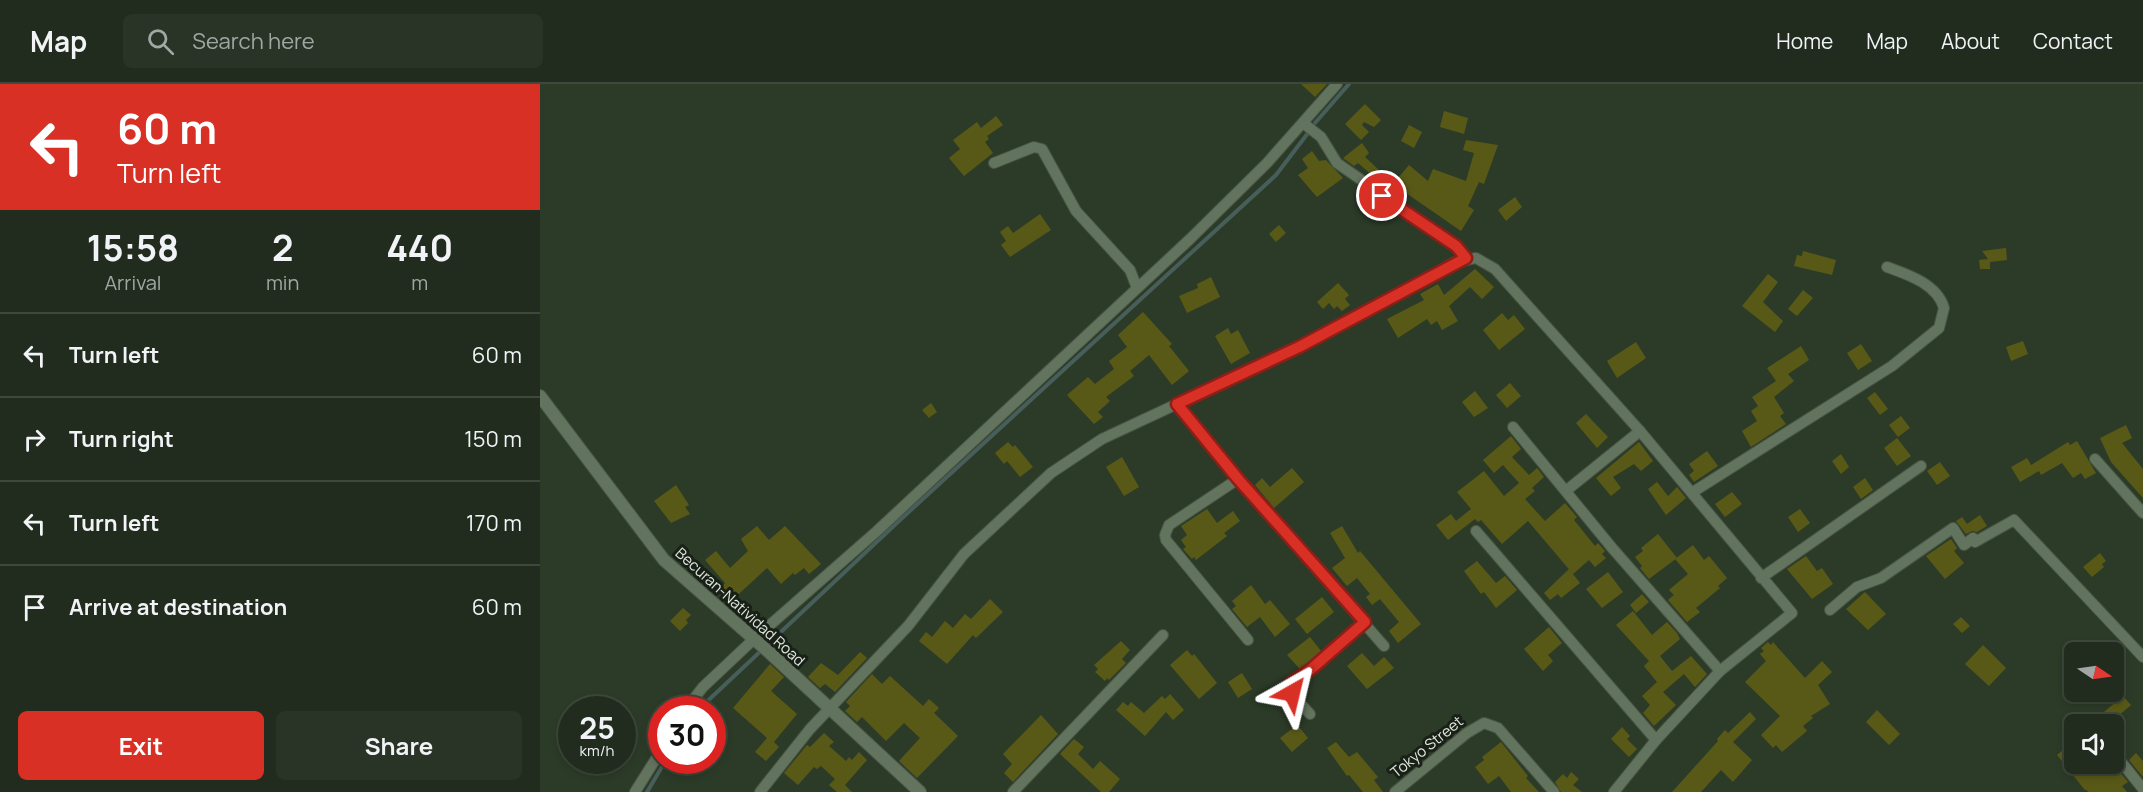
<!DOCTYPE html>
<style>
:root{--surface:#212c1e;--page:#293427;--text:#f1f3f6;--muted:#a2a7a4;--line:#3e483c;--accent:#d93025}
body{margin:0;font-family:Manrope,sans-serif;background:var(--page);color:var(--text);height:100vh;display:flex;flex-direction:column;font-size:22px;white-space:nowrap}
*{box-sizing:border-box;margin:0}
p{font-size:20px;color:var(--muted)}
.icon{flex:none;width:33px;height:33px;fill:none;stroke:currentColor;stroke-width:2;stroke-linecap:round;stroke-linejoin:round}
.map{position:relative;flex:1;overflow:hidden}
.panel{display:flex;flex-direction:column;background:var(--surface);width:540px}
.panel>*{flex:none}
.hud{background:#d93025;color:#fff;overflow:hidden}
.needle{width:39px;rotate:103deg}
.tools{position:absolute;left:1524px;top:558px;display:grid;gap:12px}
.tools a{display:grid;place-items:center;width:60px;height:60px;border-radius:9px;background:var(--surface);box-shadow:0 3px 9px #0003,0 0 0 2px var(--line);font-size:30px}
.speed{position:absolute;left:18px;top:612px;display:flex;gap:12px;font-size:30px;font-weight:700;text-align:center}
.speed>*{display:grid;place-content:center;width:78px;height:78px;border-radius:50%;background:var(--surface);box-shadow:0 3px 9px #0003,0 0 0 2px var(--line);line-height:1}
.speed small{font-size:15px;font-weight:400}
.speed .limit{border:9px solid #d22;background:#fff;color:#111}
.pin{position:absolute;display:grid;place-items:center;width:51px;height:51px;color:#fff;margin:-26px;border:3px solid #fff;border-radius:50%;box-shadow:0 2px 6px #0007}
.me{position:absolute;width:66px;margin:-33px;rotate:37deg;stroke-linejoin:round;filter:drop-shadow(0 0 4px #0008)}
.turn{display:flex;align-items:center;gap:21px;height:126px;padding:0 18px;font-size:27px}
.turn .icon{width:78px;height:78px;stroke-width:2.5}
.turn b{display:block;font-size:42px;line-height:51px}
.eta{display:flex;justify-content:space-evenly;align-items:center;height:102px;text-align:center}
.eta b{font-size:36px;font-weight:700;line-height:42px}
.primary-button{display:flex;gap:12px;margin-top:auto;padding:12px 18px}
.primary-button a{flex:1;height:69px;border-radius:9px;background:var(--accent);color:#fff;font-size:24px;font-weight:700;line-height:69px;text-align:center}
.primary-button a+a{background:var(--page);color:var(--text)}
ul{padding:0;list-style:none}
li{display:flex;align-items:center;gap:18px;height:84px;padding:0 18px;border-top:2px solid var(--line)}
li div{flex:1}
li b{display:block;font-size:22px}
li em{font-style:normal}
header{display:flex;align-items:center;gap:36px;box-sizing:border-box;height:84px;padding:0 30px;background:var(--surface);border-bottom:2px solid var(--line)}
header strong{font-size:28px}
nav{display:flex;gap:33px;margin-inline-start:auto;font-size:21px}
.search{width:420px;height:54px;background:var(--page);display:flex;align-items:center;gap:15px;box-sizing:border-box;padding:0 21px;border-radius:9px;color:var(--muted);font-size:22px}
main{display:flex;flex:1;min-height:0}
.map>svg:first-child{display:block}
</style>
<header>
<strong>Map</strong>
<div class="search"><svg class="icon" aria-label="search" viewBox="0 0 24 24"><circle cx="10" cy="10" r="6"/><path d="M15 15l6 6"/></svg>Search here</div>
<nav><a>Home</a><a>Map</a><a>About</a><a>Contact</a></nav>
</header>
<main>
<section class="panel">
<div class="hud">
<div class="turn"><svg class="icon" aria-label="left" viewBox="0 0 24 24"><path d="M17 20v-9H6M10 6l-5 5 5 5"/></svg><div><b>60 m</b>Turn left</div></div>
</div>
<div class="eta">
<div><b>15:58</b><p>Arrival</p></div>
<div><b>2</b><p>min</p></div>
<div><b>440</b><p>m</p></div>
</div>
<ul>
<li><svg class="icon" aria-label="left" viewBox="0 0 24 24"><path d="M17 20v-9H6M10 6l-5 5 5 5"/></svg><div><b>Turn left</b></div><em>60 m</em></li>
<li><svg class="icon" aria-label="right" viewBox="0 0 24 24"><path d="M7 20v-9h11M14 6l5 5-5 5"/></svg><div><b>Turn right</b></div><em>150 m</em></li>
<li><svg class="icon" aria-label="left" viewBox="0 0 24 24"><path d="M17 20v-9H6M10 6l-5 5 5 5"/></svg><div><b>Turn left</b></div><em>170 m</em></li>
<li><svg class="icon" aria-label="arrive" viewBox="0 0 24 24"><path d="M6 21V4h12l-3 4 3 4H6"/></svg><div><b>Arrive at destination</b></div><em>60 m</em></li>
</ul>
<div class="primary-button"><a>Exit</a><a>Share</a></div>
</section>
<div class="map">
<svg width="1603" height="708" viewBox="0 0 1603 708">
<rect width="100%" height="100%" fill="#2c3b28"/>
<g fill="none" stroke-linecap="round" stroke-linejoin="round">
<g stroke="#475e5a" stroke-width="4">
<polyline points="775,39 809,0"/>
<polyline points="158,626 360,436 736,91 768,49"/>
<polyline points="107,708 126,676"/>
</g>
</g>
<g fill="#595917">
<polygon points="761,0 787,0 775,13"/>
<polygon points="825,20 841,36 834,43 824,38 822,41 829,48 821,56 805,40"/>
<polygon points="904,27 928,34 924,50 900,43"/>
<polygon points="456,32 463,41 447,52 449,55 445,58 453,69 424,92 409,74 420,65 413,56 437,38 441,44"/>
<polygon points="869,41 882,48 874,64 861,57"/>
<polygon points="926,56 958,61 944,100 939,98 928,122 934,126 921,147 853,100 869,81 888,97 893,85 926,97 934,69 923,66"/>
<polygon points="822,59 829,69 825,73 853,99 848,105 818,79 814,82 803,74"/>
<polygon points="772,67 779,77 786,76 803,94 777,113 758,91 768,84 762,75"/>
<polygon points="975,113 982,123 966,137 958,126"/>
<polygon points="500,130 511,146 470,173 461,161 466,157 460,148 468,142 473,149"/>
<polygon points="739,141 746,149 736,158 729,150"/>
<polygon points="1466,164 1467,176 1450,178 1450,185 1440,185 1439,176 1448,175 1442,167"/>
<polygon points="1263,167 1296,176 1292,191 1254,182 1257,171 1262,172"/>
<polygon points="935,185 954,203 942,215 930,203 909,222 918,237 902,246 897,237 891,241 887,235 858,254 847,235 884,216 880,210 898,200 904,211"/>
<polygon points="1228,190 1238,198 1223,218 1243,237 1235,248 1202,222"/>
<polygon points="671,193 680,213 647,229 639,212 658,204 657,200"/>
<polygon points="798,199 809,211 805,215 810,221 802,227 797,222 794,225 789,219 783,225 777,218"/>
<polygon points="1263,206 1273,214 1257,232 1248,225"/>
<polygon points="603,228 632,260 629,262 649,287 632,301 609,271 590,287 594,292 566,313 570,317 558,328 563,333 554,340 527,311 548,293 555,300 574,285 569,277 587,263 578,251"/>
<polygon points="962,229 968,236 974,231 985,245 959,266 943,246"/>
<polygon points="688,244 691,250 698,246 710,269 691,280 675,252"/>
<polygon points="1483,257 1488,270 1471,277 1466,263"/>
<polygon points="1096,258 1106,274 1077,294 1067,277"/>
<polygon points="1321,260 1332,277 1318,286 1307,269"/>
<polygon points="1261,262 1269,276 1248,290 1254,297 1234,313 1244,329 1240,332 1246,340 1211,363 1202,347 1217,337 1211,327 1218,322 1212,313 1236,297 1227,284"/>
<polygon points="970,299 981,312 967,324 956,311"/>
<polygon points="935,307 948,324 934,333 922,318"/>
<polygon points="1335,308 1348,325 1340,331 1327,314"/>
<polygon points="391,319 397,328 389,334 382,326"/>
<polygon points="1046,330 1068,353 1057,364 1036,339"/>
<polygon points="1361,332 1370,344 1358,353 1349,341"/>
<polygon points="1586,341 1592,354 1582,359 1603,385 1603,414 1571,378 1560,354"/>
<polygon points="971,352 981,365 972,373 989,391 997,384 1004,393 992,404 995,407 985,415 1005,437 1025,419 1037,433 1034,436 1055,462 1058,459 1065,467 1062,470 1066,474 1055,483 1049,476 1033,490 988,437 962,460 941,436 938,438 935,435 908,456 896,441 911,430 916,437 931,425 917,408 944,387 964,412 979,399 963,381 954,389 943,376"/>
<polygon points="1357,354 1371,372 1357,382 1344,364"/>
<polygon points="1537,357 1556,389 1545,395 1541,389 1533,394 1522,379 1501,391 1499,387 1480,398 1471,383 1487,374 1491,381 1528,358 1530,361"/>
<polygon points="468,358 473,363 475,361 493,383 480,393 467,377 464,380 455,369"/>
<polygon points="1099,358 1113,377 1101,387 1094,380 1073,393 1081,404 1071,412 1056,394"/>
<polygon points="1167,367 1178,382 1154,398 1149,391 1154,387 1149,380"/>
<polygon points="1301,370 1309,383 1301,390 1292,377"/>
<polygon points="582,373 599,403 584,412 566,383"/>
<polygon points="1400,378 1410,392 1397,401 1387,387"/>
<polygon points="752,384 764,398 734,424 715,401 722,394 730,403"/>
<polygon points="1325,394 1333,406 1321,415 1313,403"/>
<polygon points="1117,398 1128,412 1137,403 1146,414 1126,431 1108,405"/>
<polygon points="136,401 149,421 145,423 150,430 131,439 114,417"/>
<polygon points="1192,408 1202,420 1185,433 1175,420"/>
<polygon points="667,425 677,439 693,427 700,437 684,449 687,452 656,476 654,473 652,475 643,465 646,463 641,456 647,451 641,442"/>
<polygon points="1260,425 1270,439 1258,448 1248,433"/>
<polygon points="1440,431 1447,442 1437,448 1432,447 1426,450 1416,437 1422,433 1427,440"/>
<polygon points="217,442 229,456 245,442 281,480 269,490 264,484 255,491 253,489 241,500 227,484 189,519 178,508 185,499 165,476 176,467 190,484 208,467 201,455"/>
<polygon points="802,442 818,469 820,467 881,540 858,559 849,547 859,538 840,515 832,521 826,513 830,510 817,494 807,502 792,484 805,474 790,449"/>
<polygon points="1118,450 1137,474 1109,495 1100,484 1102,482 1095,473 1103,467 1101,464"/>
<polygon points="1411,455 1417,464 1414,467 1424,479 1405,495 1386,472"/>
<polygon points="1153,461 1164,476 1169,472 1187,494 1178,502 1180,504 1156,524 1160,528 1147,538 1128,516 1134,511 1129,506 1148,490 1135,475"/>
<polygon points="1560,469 1566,477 1562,480 1564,483 1552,493 1543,483"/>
<polygon points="1266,472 1277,487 1282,484 1293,500 1272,515 1247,485"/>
<polygon points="937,477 956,499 965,492 977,506 956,524 944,508 941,510 924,487"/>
<polygon points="1029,485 1040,499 1021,514 1018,510 1010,516 1004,509"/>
<polygon points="1068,488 1083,508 1062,524 1046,505"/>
<polygon points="711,501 725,520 730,516 750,540 735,553 720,533 707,543 692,525 696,522 692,517"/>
<polygon points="1325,508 1346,530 1328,546 1306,525"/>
<polygon points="1102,510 1109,518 1096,529 1090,521"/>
<polygon points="782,513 794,528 767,550 755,535"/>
<polygon points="450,515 463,528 436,554 433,551 407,580 379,557 386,548 392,553 405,537 413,544 425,530 431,535"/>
<polygon points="143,524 151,531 146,536 148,539 140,547 130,537"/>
<polygon points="1093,527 1112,551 1127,538 1137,549 1140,555 1120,572 1132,587 1151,572 1167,590 1155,603 1144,590 1123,608 1136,621 1114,642 1103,629 1110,621 1102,612 1117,598 1104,582 1109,577 1076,541"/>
<polygon points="1421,533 1430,542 1422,549 1413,540"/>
<polygon points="1009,543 1022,559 1008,571 1013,577 1003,587 984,565"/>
<polygon points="770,553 781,567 760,585 747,571"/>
<polygon points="581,557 590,566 582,575 586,579 569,596 567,594 565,597 555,588 558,585 554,581"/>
<polygon points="1228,558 1231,561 1233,558 1265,594 1282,577 1292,588 1278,601 1290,620 1271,632 1273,634 1263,642 1267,647 1242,668 1236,661 1233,664 1221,651 1240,632 1205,598 1226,577 1220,570 1224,567 1221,564"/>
<polygon points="1443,561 1466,584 1449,602 1425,580"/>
<polygon points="647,566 652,572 654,570 677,599 659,615 630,581"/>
<polygon points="320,568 327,574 295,608 285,600 280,604 268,593 281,579 298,591"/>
<polygon points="822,569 834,582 844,573 854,584 827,605 807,582"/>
<polygon points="230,580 244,593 231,607 257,630 234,658 239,663 226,677 215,668 227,654 193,624"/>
<polygon points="702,589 712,605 698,614 688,598"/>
<polygon points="332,590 342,600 350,592 383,622 389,615 399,624 394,629 418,652 377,694 359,677 380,654 364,639 346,657 322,633 317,638 305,627 310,622 306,618"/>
<polygon points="630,610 644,626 633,636 626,628 605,652 576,626 583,618 588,622 591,618 604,629 622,612 625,615"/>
<polygon points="1583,612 1591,621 1571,638 1564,628"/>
<polygon points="1337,626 1360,650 1349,661 1326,638"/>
<polygon points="1210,628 1216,635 1193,658 1212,676 1193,698 1181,686 1161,708 1132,708 1178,657 1177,655 1185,646 1188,649"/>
<polygon points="501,631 518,650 473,698 464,689 472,680 463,670"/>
<polygon points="1082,643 1090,652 1087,655 1097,665 1089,673 1071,655"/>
<polygon points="753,644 756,647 760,644 768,654 752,668 740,654"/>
<polygon points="284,649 294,658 289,662 306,677 309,673 312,676 319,668 327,676 305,701 312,708 297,708 289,701 295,695 281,682 277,685 274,683 258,701 244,689 267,661 270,663"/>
<polygon points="534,655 544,663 538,670 553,685 560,677 580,695 569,708 561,708 520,670"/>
<polygon points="1534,657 1534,680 1553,680 1562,691 1571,684 1575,688 1578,686 1588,698 1582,702 1587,708 1549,708 1544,705 1517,671"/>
<polygon points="796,658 809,673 817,668 838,693 834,696 843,708 823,708 809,691 807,692 787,664"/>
<polygon points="961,658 988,692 986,694 999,708 971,708 959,692 948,700 935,683 944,676 942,673"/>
<polygon points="1596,669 1603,677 1603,693 1589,676"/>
<polygon points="1031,688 1039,695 1033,701 1042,708 1021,708 1015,698 1023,690 1027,694"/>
</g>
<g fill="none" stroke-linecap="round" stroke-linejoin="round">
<defs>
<g id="minor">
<polyline points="763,39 781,53 797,79 916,162 926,174"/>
<polyline points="454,79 494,63 502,65 536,127 590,186 597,204"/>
<polyline points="637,320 698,395 844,562"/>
<polyline points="973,343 1073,465 1180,587"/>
<polyline points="1555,375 1603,429"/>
<polyline points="698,395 629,441 625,451 626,456 708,556"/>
<polyline points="1027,406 1100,347"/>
<path d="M1153,408l199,-126 47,-38 5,-20c-7,-24 -35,-33 -57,-41"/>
<polyline points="936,447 1116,656"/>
<polyline points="1221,494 1381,382"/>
<polyline points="1290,526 1317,503 1341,494 1413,444 1424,461 1433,454 1435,458 1474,436 1603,573"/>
<polyline points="145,626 163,603 214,555 337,447 650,155 727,79 797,0"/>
<polyline points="770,630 751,609 751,599 770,587 825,538"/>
<polyline points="1574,669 1603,705"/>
<polyline points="95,708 122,665"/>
<polyline points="220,708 270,645 368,542 424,470 511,389 562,355 759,263 851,215 915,178 936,174 955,185 1100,347 1252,529 1180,587 1116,656 1074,708"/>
<polyline points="473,708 623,551"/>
<polyline points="855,708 927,649 944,639 958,644 1014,708"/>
</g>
<polyline id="tertiary" points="0,312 124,476 230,569 380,708"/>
</defs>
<use href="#minor" stroke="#495645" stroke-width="12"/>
<use href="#tertiary" stroke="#495645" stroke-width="14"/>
<use href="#minor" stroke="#63745e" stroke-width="10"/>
<use href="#tertiary" stroke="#63745e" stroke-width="12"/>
</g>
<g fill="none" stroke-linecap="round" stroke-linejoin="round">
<defs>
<polyline id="route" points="752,609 751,599 770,586 825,538 698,395 637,320 759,263 926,174 916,162 842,112"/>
</defs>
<use href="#route" stroke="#8d1f18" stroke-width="15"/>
<use href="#route" stroke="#d93025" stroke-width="10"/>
</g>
<g text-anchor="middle" stroke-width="6" stroke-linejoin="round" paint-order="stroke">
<g font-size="15" fill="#e0e9dd" stroke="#192017">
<text transform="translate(200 523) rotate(42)" y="5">Becuran-Natividad Road</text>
<text transform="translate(887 663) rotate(-39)" y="5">Tokyo Street</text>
</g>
</g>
</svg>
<div class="tools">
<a><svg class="needle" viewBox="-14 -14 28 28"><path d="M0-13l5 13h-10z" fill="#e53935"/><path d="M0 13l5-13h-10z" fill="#a2a7a4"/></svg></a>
<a><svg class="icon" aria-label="sound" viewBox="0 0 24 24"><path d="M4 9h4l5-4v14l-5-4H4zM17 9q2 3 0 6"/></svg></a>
</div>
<div class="speed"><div>25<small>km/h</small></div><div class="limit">30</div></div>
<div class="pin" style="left:842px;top:112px;background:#d93025"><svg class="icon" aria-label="arrive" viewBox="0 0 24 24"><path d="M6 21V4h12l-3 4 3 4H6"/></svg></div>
<svg class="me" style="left:752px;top:609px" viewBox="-20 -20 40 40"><path d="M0-17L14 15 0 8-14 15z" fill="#d93025" stroke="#fff" stroke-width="4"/></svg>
</div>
</main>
